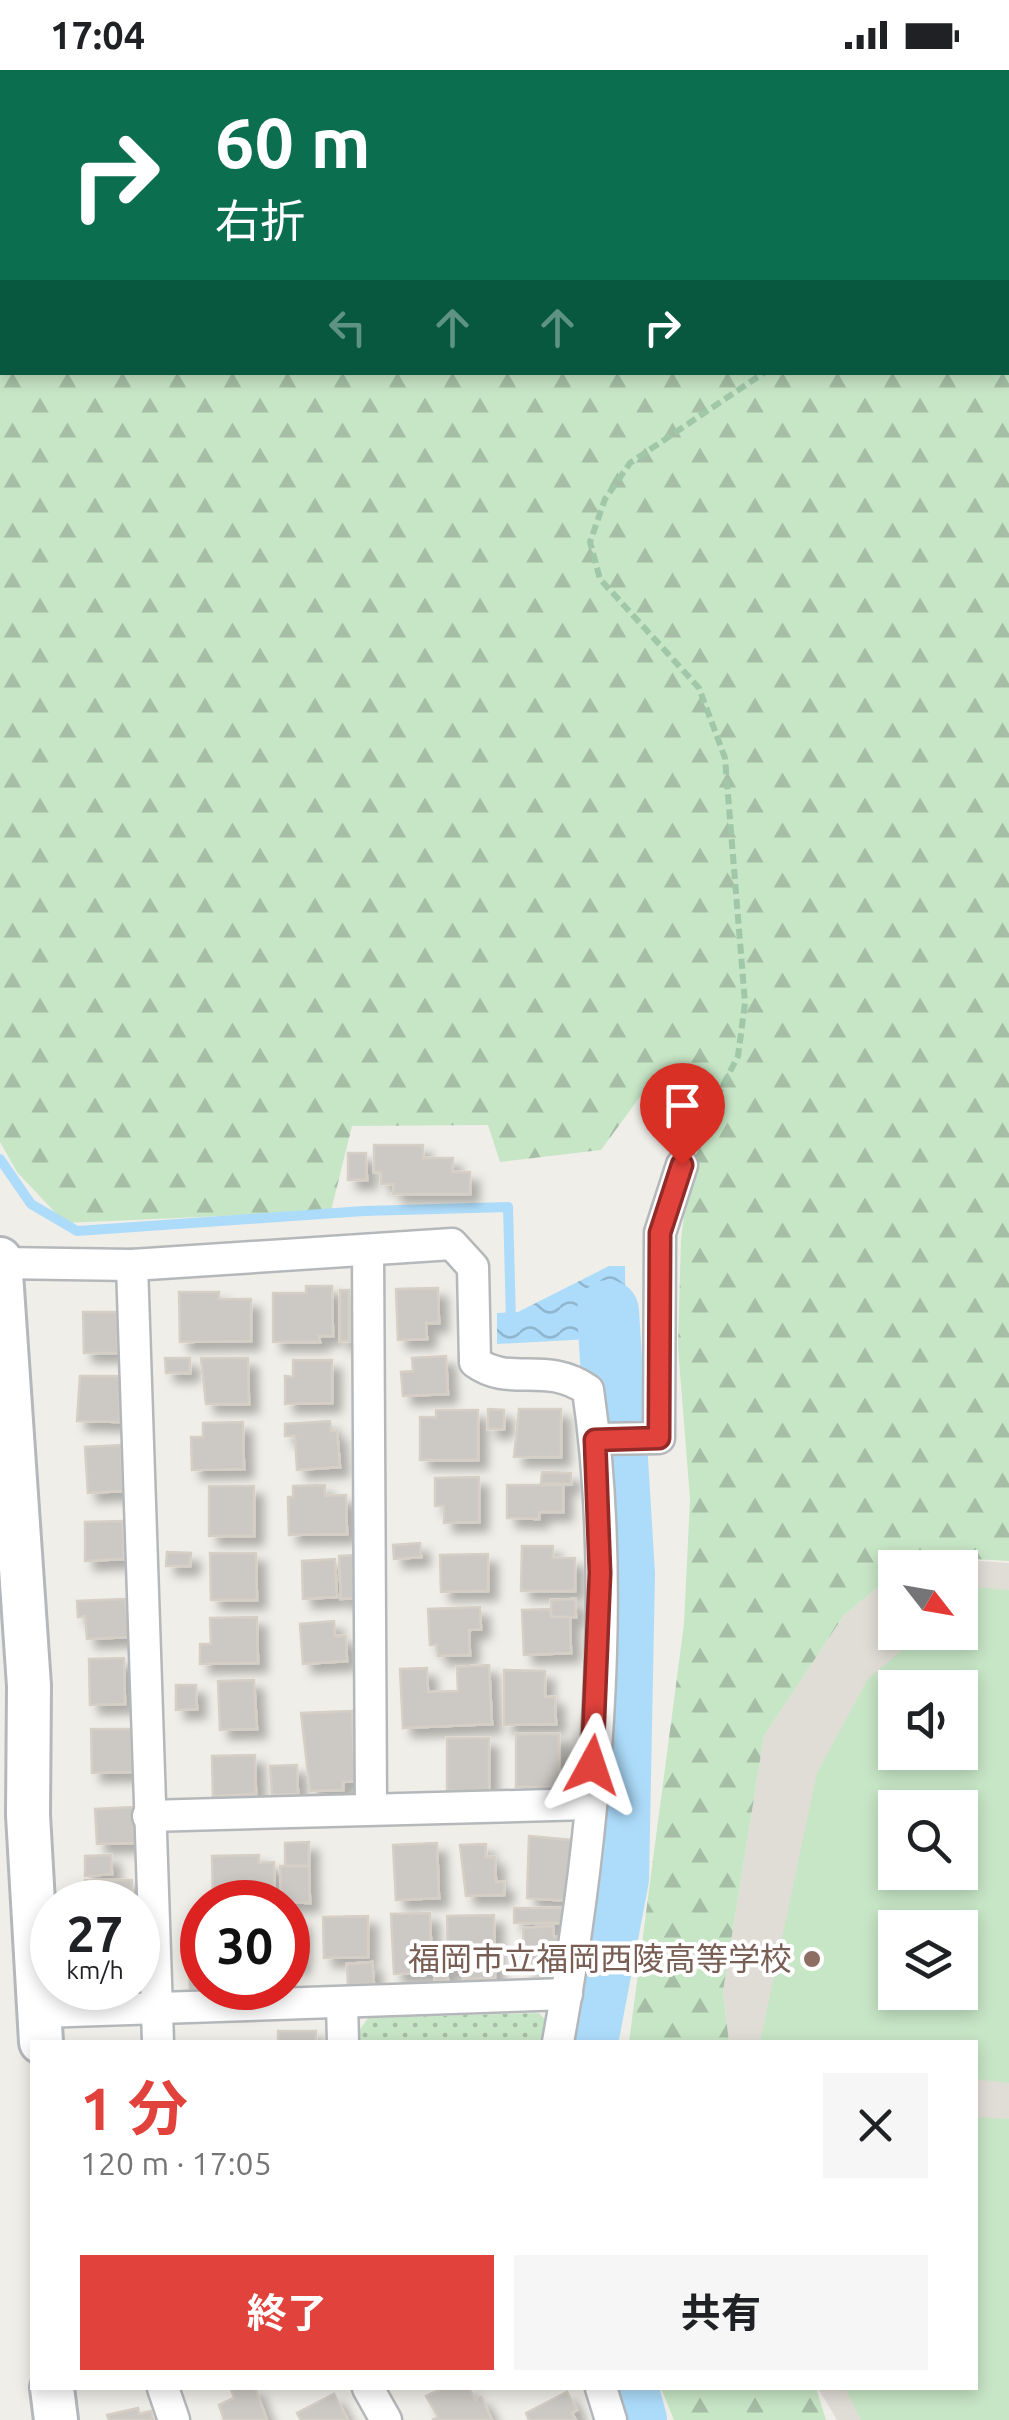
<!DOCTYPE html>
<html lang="ja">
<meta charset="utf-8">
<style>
:root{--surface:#fff;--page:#f6f6f6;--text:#202124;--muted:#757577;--accent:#e1423c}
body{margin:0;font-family:Ubuntu,"Noto Sans JP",sans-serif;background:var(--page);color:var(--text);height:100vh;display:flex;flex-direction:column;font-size:38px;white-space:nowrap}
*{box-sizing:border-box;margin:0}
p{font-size:32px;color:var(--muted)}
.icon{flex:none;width:55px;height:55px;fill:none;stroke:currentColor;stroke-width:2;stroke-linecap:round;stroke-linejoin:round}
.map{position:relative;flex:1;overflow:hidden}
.panel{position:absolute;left:30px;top:1970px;width:948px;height:350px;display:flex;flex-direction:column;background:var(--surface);border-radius:0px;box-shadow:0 5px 15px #0003}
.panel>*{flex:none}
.hud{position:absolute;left:0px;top:0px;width:1010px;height:305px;box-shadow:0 5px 15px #0003;background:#0b6e4f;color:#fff;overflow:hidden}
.needle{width:65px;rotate:121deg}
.fabs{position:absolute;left:878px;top:1480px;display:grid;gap:20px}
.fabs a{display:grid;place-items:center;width:100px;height:100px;border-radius:0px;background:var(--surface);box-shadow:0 5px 15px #0003;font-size:50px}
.speed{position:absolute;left:30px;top:1810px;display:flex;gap:20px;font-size:50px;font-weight:700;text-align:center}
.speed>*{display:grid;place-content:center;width:130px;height:130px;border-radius:50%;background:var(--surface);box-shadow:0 5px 15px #0003;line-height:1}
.speed small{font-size:25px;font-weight:400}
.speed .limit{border:15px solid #d22;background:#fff;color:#111}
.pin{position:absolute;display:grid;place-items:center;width:85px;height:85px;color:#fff;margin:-102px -42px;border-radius:50% 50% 50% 0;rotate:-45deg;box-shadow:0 0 10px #0007}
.pin .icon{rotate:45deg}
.me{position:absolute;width:110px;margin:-55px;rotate:5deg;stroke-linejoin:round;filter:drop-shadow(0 0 8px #0008)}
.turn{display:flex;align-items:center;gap:35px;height:210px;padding:0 50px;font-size:45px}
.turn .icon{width:130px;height:130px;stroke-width:2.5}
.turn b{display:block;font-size:70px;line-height:85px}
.lanes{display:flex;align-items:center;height:95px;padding:0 50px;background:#0003;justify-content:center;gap:50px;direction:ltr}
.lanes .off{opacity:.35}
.round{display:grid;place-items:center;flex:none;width:105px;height:105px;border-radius:0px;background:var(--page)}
.overview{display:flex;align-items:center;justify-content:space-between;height:170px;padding:0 50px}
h1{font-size:60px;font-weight:700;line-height:75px;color:var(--accent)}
.cta{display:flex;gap:20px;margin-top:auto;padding:20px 50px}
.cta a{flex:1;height:115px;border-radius:0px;background:var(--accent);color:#fff;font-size:40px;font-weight:700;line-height:115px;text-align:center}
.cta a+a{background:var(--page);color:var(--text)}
.status{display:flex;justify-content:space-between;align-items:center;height:70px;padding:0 50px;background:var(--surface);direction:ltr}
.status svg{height:28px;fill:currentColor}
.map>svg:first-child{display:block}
</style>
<div class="status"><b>17:04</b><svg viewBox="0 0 49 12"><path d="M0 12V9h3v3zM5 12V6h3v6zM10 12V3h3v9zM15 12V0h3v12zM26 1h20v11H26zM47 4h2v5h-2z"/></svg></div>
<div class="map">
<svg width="1009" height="2350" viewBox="0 0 1009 2350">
<defs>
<pattern id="green-dots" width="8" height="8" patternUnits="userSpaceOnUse" patternTransform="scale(2.5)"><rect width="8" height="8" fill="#c7e6c6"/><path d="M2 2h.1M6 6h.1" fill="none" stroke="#a5bea5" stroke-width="1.8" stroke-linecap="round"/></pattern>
<pattern id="forest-firs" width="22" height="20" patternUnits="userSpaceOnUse" patternTransform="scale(2.5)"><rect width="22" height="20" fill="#c7e6c6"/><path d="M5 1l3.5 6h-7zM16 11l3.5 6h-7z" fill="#a5bea5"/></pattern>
<pattern id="water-waves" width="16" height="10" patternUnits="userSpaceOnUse" patternTransform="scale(2.5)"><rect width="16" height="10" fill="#addcfb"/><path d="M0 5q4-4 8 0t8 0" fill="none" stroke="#90b6cf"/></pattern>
<filter id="shadow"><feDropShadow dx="9" dy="9" stdDeviation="5" flood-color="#0004"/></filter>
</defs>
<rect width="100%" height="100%" fill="#f0eee8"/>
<path fill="#e0ddd6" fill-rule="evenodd" d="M916,1486l93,7v857h-172l-19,-32h157v-346h-246l-6,-51 41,-255 80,-121 51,-42v59h65v-64l-58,-1zM895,1618h65v64h-65zM895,1738h65v64h-65zM895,1858h65v64h-65z"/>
<polygon fill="url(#green-dots)" points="539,1943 550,1955 547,1972 359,1972 359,1961 368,1948"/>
<g fill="url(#forest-firs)" fill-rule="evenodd">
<path d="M0,0h1009v1491l-92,-5 -22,12v5l-51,42 -80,121 -41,255 6,51h-100l55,-418 6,-125 -12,-152 3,-108 22,-169 -47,5 -55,75 -101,12 -12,-37 -136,1 -21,85 -266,12 -48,-51 -17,-30zM2,2h1006v300h-1006z"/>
<polygon points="661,2318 816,2318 826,2350 674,2350"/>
</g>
<g fill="#c7e6c6" fill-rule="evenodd">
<path d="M974,1517l35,3v493l-34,-4v-37h-215l57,-269 51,-94 54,-46 38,-1v-33zM895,1618h65v64h-65zM895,1738h65v64h-65zM895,1858h65v64h-65z"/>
<polygon points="975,2047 1009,2049 1009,2350 861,2350 845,2318 975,2318"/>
</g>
<polygon fill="url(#water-waves)" points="609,1196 625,1196 626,1267 497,1274 497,1243 518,1242"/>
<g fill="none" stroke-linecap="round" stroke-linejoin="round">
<polyline stroke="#addcfb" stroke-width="10" points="0,1089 31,1134 77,1161 364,1141 508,1137 511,1251"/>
<g stroke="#addcfb" stroke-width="62">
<polyline points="587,1972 618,1809 624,1504 608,1241"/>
<polyline points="627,2318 636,2350"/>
</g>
</g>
<g fill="#ccc9c4" stroke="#d5cfc6" stroke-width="2.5" filter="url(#shadow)">
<polygon points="374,1075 423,1075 423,1088 453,1088 452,1102 470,1102 470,1124 393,1124 394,1114 381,1114 381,1102 374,1102"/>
<polygon points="348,1083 366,1083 367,1110 348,1110"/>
<polygon points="306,1216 332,1216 333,1266 319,1266 320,1272 273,1272 273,1223 306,1223"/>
<polygon points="438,1218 439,1253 426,1253 427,1269 398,1270 396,1219"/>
<rect x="340" y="1220" width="9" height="51"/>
<polygon points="179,1222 219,1222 219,1229 251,1229 251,1271 180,1272"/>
<polygon points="83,1242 117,1242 118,1283 84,1283"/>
<polygon points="446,1286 448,1324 403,1326 401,1302 413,1301 412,1288"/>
<polygon points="165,1288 190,1288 190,1303 166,1303"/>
<polygon points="201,1288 248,1288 249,1334 206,1334"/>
<polygon points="293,1290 332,1290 332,1333 285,1334 285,1306 293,1307"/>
<polygon points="80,1306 120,1306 120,1352 77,1351"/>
<polygon points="488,1339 504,1340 504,1359 488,1359"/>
<polygon points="519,1339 561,1339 561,1387 514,1387"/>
<polygon points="436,1340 478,1340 478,1390 420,1390 420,1347 436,1347"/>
<polygon points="330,1351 331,1361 337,1361 340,1397 297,1400 295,1366 285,1366 285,1354"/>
<polygon points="243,1352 244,1399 192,1400 191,1367 203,1367 203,1353"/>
<polygon points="121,1375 123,1421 88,1423 85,1377"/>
<polygon points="542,1402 571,1403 571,1414 541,1414"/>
<polygon points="479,1407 479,1452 444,1453 444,1436 435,1436 435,1408"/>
<polygon points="325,1415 325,1426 346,1425 347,1464 289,1465 288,1427 293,1427 293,1416"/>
<polygon points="507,1415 563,1415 563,1442 539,1442 539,1449 507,1448"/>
<rect x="209" y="1416" width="45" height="50"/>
<polygon points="123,1451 124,1489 85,1491 85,1452"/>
<polygon points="420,1473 421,1487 394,1489 393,1475"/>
<polygon points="522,1476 553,1476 553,1488 575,1488 575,1521 521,1521"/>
<polygon points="167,1482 191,1483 190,1496 166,1496"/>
<polygon points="210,1483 256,1483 257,1530 211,1530"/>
<polygon points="488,1484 488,1521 441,1522 440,1485"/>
<polygon points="353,1485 354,1528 341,1529 339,1486"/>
<polygon points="335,1489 337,1527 303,1529 302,1491"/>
<polygon points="125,1529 130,1567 87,1569 85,1546 78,1547 77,1531"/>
<polygon points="575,1529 576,1547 551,1547 551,1530"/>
<polygon points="480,1537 481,1559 469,1560 470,1585 438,1586 437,1575 430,1575 428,1539"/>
<polygon points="550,1539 551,1547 570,1547 571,1583 524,1585 522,1540"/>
<polygon points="257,1547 258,1593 200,1594 200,1574 211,1574 210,1548"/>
<polygon points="334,1551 335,1566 346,1566 347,1591 303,1594 300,1554"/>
<polygon points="124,1588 125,1634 90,1635 89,1589"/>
<polygon points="489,1595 492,1654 403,1658 400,1599 427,1598 428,1622 458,1621 457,1597"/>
<polygon points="504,1600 545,1601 545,1627 555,1627 556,1654 504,1655"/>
<polygon points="254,1610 257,1659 220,1660 218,1611"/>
<polygon points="176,1615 196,1615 197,1639 176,1640"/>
<polygon points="352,1641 355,1711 343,1712 343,1720 310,1721 301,1643"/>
<polygon points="91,1659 131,1659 132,1702 92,1703"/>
<rect x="516" y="1664" width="43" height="53"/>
<rect x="447" y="1668" width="42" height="53"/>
<polygon points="255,1685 256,1724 213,1726 212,1686"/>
<polygon points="297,1695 298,1724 272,1725 270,1696"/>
<polygon points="134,1737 135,1773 97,1774 95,1739"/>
<polygon points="529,1766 571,1770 570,1831 527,1828"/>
<polygon points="309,1772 309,1796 285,1796 285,1773"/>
<polygon points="437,1773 439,1828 396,1830 393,1775"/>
<polygon points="486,1774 486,1787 495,1787 496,1812 504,1812 504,1825 466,1826 460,1775"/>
<polygon points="111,1785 112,1804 85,1806 85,1786"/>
<polygon points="259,1785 259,1793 274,1792 275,1832 213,1832 212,1786"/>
<polygon points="280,1796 309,1796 310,1833 281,1832"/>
<rect x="85" y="1810" width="47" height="22"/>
<rect x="514" y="1838" width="56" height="15"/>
<polygon points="430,1843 432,1903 394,1904 391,1844"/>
<polygon points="494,1845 495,1908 464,1909 464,1899 448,1899 447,1846"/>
<polygon points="368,1846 368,1887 324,1888 323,1847"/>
<polygon points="288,1850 300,1850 300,1893 288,1894"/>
<polygon points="553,1856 554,1867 560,1866 561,1894 524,1896 523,1858"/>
<polygon points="202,1869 202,1918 206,1918 190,1918 188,1870"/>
<polygon points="445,1886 448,1910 435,1912 433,1887"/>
<polygon points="372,1892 374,1914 348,1915 347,1894"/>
<rect x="278" y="1961" width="38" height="11"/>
<polygon points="255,2318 267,2350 224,2350 219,2335 234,2328 231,2319"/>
<polygon points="443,2318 469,2318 475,2330 481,2327 492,2350 432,2350 438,2347 426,2326"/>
<polygon points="567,2322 577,2340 572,2343 576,2350 529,2350 526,2343"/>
<polygon points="334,2324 348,2350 301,2350 297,2343"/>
<polygon points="138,2338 139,2344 151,2341 153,2350 109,2350 107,2345"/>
</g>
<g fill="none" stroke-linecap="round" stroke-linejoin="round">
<defs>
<g id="street">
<polyline points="368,1181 371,1738"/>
<path d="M1,1193l131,2 320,-21 21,23 2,95c36,26 70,-2 113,28 30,205 7,449 -30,652"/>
<polyline points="132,1195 158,1972"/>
<polyline points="595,1369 659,1368 660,1163 682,1095"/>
<polyline points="148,1746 588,1734"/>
<polyline points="342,1933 343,1972"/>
<polyline points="41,1942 567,1924"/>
<polyline points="163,2318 174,2350"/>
<polyline points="368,2318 386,2350"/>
<polyline points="601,2318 611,2350"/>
</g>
<g id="secondary">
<polyline points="0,1189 29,1616 28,1745 41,1972"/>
<polyline points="52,2318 56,2350"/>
</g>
</defs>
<use href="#street" stroke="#b5b8bb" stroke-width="35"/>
<use href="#secondary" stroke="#b4b7bb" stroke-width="48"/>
<g stroke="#9fc7a8" stroke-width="6" stroke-dasharray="10 5" stroke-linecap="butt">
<polyline points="852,2 853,0"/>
<polyline points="696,1068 738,986 745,933 725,688 699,618 600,509 590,472 605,429 630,393 765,302"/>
</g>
<use href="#street" stroke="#fff" stroke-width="30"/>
<use href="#secondary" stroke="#fff" stroke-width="42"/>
</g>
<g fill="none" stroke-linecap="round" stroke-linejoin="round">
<defs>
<polyline id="route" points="592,1695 600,1503 595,1370 659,1368 660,1163 682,1095"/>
</defs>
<use href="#route" stroke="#922b27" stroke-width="25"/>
<use href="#route" stroke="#e1423c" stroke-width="18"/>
</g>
<circle fill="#8d6e63" stroke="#fff" stroke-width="4" cx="812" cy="1889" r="10"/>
<g text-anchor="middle" stroke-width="8" stroke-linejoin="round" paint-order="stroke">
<g font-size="32" fill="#785e54" stroke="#fff" text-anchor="end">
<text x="792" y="1900">福岡市立福岡西陵高等学校</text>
</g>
</g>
</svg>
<div class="fabs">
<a><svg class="needle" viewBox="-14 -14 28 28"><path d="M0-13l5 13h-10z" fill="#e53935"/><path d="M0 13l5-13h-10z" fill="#757577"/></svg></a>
<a><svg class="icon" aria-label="sound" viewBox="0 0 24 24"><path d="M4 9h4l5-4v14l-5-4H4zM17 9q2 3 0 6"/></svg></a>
<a><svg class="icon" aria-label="search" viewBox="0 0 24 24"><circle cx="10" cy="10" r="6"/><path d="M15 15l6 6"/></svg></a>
<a><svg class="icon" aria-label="layers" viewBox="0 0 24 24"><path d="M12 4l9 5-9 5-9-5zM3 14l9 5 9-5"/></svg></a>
</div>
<div class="speed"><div>27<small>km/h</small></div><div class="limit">30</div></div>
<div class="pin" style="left:682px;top:1095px;background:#d93025"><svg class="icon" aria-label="arrive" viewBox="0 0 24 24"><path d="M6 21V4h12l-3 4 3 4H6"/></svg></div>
<svg class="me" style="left:592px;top:1695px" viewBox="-20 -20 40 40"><path d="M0-17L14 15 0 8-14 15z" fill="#e1423c" stroke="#fff" stroke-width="4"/></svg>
<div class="hud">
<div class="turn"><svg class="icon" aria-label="right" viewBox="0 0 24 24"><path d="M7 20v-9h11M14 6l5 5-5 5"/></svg><div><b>60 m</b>右折</div></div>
<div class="lanes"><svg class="icon off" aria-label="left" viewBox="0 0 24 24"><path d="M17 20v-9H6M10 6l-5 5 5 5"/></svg><svg class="icon off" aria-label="ahead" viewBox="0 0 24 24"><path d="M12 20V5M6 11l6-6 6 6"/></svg><svg class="icon off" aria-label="ahead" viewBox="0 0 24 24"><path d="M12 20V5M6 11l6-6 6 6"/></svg><svg class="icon" aria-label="right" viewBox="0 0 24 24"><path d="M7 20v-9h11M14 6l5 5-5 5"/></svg></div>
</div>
<section class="panel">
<div class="overview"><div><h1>1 分</h1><p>120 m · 17:05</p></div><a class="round"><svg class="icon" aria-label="close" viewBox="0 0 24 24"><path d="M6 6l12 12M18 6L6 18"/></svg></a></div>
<div class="cta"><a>終了</a><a>共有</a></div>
</section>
</div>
